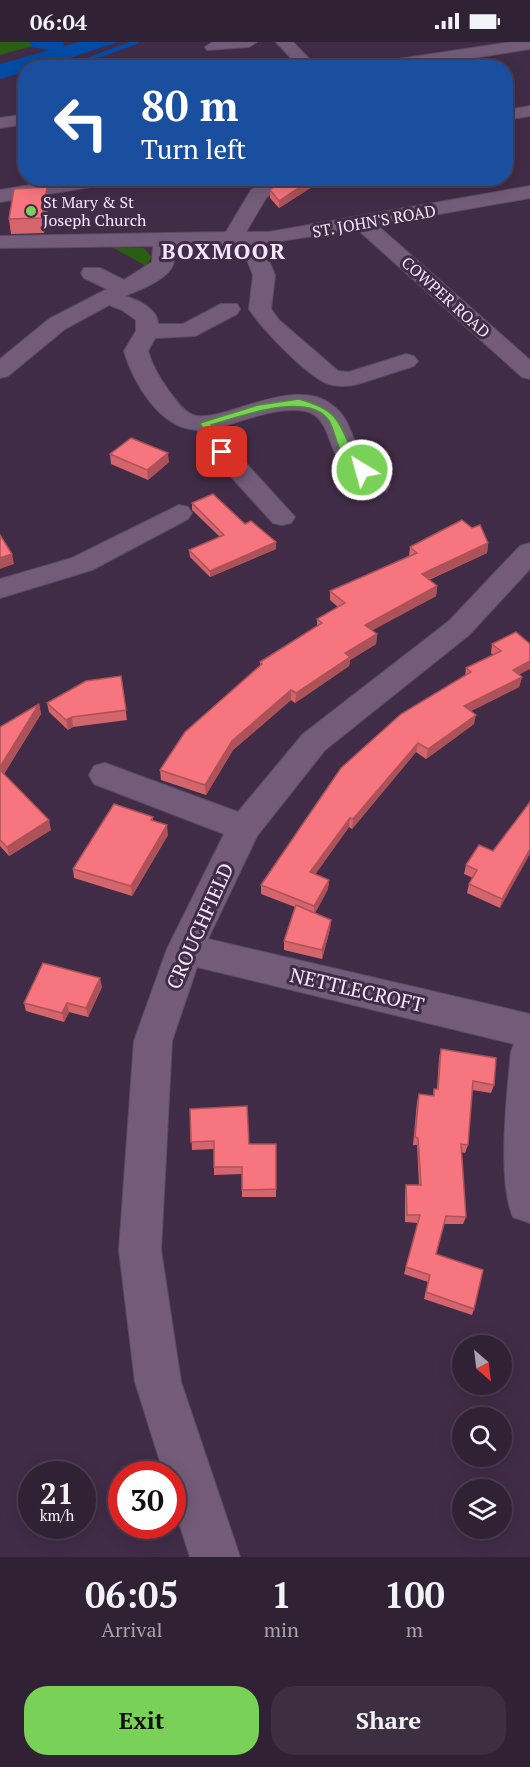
<!DOCTYPE html>
<style>
:root{--surface:#312135;--page:#3d2e41;--text:#f1f3f6;--muted:#a8a3ad;--line:#4c3e50;--accent:#7ad157}
body{margin:0;font-family:"PT Serif",serif;background:var(--page);color:var(--text);height:100vh;display:flex;flex-direction:column;font-size:22px;white-space:nowrap}
*{box-sizing:border-box;margin:0}
p{font-size:20px;color:var(--muted)}
.icon{flex:none;width:33px;height:33px;fill:none;stroke:currentColor;stroke-width:2;stroke-linecap:round;stroke-linejoin:round}
.map{position:relative;height:1515px;overflow:hidden}
.panel{display:flex;flex-direction:column;background:var(--surface);flex:1}
.panel>*{flex:none}
.top-card{position:absolute;left:18px;top:18px;width:495px;height:126px;border-radius:24px;box-shadow:0 3px 15px #0003,0 0 0 2px var(--line);background:#1a4fa0;color:#fff;overflow:hidden}
.needle{width:39px;rotate:152deg}
.tools{position:absolute;left:452px;top:1293px;display:grid;gap:12px}
.tools a{display:grid;place-items:center;width:60px;height:60px;border-radius:50%;background:var(--surface);box-shadow:0 3px 15px #0003,0 0 0 2px var(--line);font-size:30px}
.speed{position:absolute;left:18px;top:1419px;display:flex;gap:12px;font-size:30px;font-weight:700;text-align:center}
.speed>*{display:grid;place-content:center;width:78px;height:78px;border-radius:50%;background:var(--surface);box-shadow:0 3px 15px #0003,0 0 0 2px var(--line);line-height:1}
.speed small{font-size:15px;font-weight:400}
.speed .limit{border:9px solid #d22;background:#fff;color:#111}
.pin{position:absolute;display:grid;place-items:center;width:51px;height:51px;color:#fff;margin:-26px;border-radius:12px;box-shadow:0 3px 9px #0006}
.me{position:absolute;width:66px;margin:-33px;rotate:323deg;stroke-linejoin:round;filter:drop-shadow(0 0 4px #0008)}
.turn{display:flex;align-items:center;gap:21px;height:126px;padding:0 24px;font-size:27px}
.turn .icon{width:78px;height:78px;stroke-width:2.5}
.turn b{display:block;font-size:42px;line-height:51px}
.eta{display:flex;justify-content:space-evenly;align-items:center;height:102px;text-align:center}
.eta b{font-size:36px;font-weight:700;line-height:42px}
.button{display:flex;gap:12px;margin-top:auto;padding:12px 24px}
.button a{flex:1;height:69px;border-radius:24px;background:var(--accent);color:#111;font-size:24px;font-weight:700;line-height:69px;text-align:center}
.button a+a{background:var(--page);color:var(--text)}
.status{display:flex;justify-content:space-between;align-items:center;height:42px;padding:0 30px;background:var(--surface);direction:ltr}
.status svg{height:16px;fill:currentColor}
.map>svg:first-child{display:block}
</style>
<div class="status"><b>06:04</b><svg viewBox="0 0 49 12"><path d="M0 12V9h3v3zM5 12V6h3v6zM10 12V3h3v9zM15 12V0h3v12zM26 1h20v11H26zM47 4h2v5h-2z"/></svg></div>
<div class="map">
<svg width="530" height="1515" viewBox="0 0 530 1515">
<rect width="100%" height="100%" fill="#412c47"/>
<g fill="#2a5e12">
<polygon points="0,0 47,0 0,13"/>
<polygon points="112,205 144,206 152,215 146,224"/>
</g>
<polygon fill="#024ca6" points="79,0 118,0 43,25 26,26 25,30 0,37 0,22"/>
<g fill="none" stroke-linecap="round" stroke-linejoin="round">
<g stroke="#024ca6" stroke-width="4.5">
<polyline points="52,2 58,0"/>
<polyline points="87,18 136,0"/>
</g>
<polygon fill="#024ca6" fill-rule="evenodd" points="29,0 63,0 64,2 61,7 52,9 32,5"/>
<defs>
<g id="minor">
<polygon points="213,0 257,0 249,5 207,8 205,5"/>
<polygon points="276,0 293,0 318,26 300,26"/>
<polygon points="511,0 530,0 530,7 409,26 364,26 372,21"/>
<polygon points="530,64 530,74 506,78 506,68"/>
<polygon points="26,72 26,82 0,86 0,76"/>
<polygon points="71,136 118,136 109,142 0,160 0,148"/>
<path d="M268,136h23l-25,20 -20,34h23l261,-46v12l-153,27 153,135v19l-8,-2 -165,-148 -95,15 13,31 -4,34 8,11 59,51 11,1 57,-18 8,2 4,5 -4,5 -56,18c-10,3 -27,3 -36,-3 -22,-13 -59,-51 -73,-72l4,-34 -12,-30 -67,1c0,5 1,14 -1,19 -6,15 -34,25 -48,31 13,4 33,13 33,28h25l38,-20h16l3,5 -3,5 -42,22 -40,2 -7,13c5,16 11,26 21,40 6,8 12,18 22,23 25,14 100,-41 141,-9 17,12 19,30 27,46 7,13 23,22 31,34l-4,6c-6,1 -12,3 -18,0 -7,-4 -30,-30 -33,-38 -7,-15 -10,-38 -30,-42 -27,-5 -59,9 -85,16l12,21 63,69 -4,6 -9,2 -9,-2 -60,-66 -16,-27c-37,-1 -64,-48 -73,-79l12,-20v-11l-14,-10 -13,-5 -44,24 -57,47 -8,2v-19l49,-40 58,-30 -23,-11 -3,-5 3,-5h16l24,12 28,-18 1,-16 -153,2v-12l226,-4 25,-42z"/>
<polygon points="179,463 188,465 192,471 188,477 92,528 0,556 0,537 72,516"/>
<path d="M530,501v26l-61,66 -144,115 -68,86 -49,103 322,75v209l-17,-6c-16,-37 -6,-123 -2,-165l3,-8 -317,-77 -25,74 -11,209 20,132 59,175h-50l-18,-56v-27h-8l-29,-92 -16,-132 15,-209 33,-92 57,-115 -130,-50 -5,-9 5,-9 11,-3 133,49 65,-78 146,-113 71,-75z"/>
</g>
</defs>
<use href="#minor" stroke="#5c4b62" stroke-width="2"/>
<use href="#minor" fill="#735c7a" fill-rule="evenodd"/>
</g>
<g fill="#d4656c">
<polygon points="284,136 326,136 279,166 270,156 270,148"/>
<polygon points="49,159 44,191 11,192 9,177"/>
<polygon points="110,412 169,420 148,438 111,422"/>
<polygon points="192,461 245,482 276,507 210,535 190,515 189,508 220,495 192,468"/>
<polygon points="488,501 487,511 429,538 437,544 436,554 372,588 377,592 376,602 350,618 349,624 295,661 291,658 233,708 206,753 161,738 160,728 260,624 260,620 317,585 317,577 338,565 330,558 330,549 409,514 410,505"/>
<polygon points="516,590 519,633 522,635 519,645 471,669 474,682 426,717 416,710 352,787 349,785 315,832 329,838 328,847 315,871 331,878 330,887 322,917 284,908 284,899 295,865 261,852 261,843 465,634 466,626 493,613 491,611 492,602"/>
<polygon points="121,634 127,678 73,685 68,688 49,670 47,661"/>
<polygon points="39,662 41,672 4,732 51,788 9,814 0,804 0,685"/>
<polygon points="530,760 500,866 467,851 469,842 473,836 464,832 466,823 493,809"/>
<polygon points="153,775 153,779 168,793 132,854 74,836 73,827"/>
<polygon points="102,945 88,975 69,970 64,980 26,969 24,961"/>
<polygon points="441,1007 494,1043 491,1051 472,1048 468,1103 465,1111 461,1110 466,1175 463,1182 444,1182 436,1212 474,1267 472,1273 424,1257 428,1240 404,1232 418,1181 405,1180 405,1151 406,1143 419,1143 417,1103 413,1103 417,1060 419,1052 433,1054 434,1047 437,1047 439,1016"/>
<polygon points="190,1067 249,1102 276,1102 276,1155 242,1155 242,1132 214,1133 214,1107 192,1108"/>
</g>
<g fill="#ac5258">
<polygon points="314,136 326,136 279,166 279,159"/>
<polygon points="47,145 49,159 44,191 42,176"/>
<polygon points="168,411 169,420 148,438 147,428"/>
<polygon points="276,500 276,507 210,535 210,529"/>
<polygon points="488,501 487,511 421,541 422,532"/>
<polygon points="12,512 14,522 0,527 0,516"/>
<polygon points="437,544 436,554 364,593 365,583"/>
<polygon points="377,592 376,602 350,618 349,624 295,661 296,651 345,611"/>
<polygon points="530,619 530,627 511,637 513,628"/>
<polygon points="522,635 519,645 463,673 464,664"/>
<polygon points="291,648 291,658 233,708 206,753 205,743 232,699"/>
<polygon points="39,662 41,672 1,736 0,725"/>
<polygon points="476,673 474,682 426,717 428,707"/>
<polygon points="72,675 73,685 68,688 66,678"/>
<polygon points="418,701 416,710 352,787 353,777"/>
<polygon points="350,776 349,785 310,840 310,830"/>
<polygon points="49,778 51,788 9,814 7,805"/>
<polygon points="167,783 168,793 132,854 131,844"/>
<polygon points="530,807 530,812 500,866 502,857"/>
<polygon points="329,838 328,847 314,873 314,864"/>
<polygon points="331,878 330,887 322,917 322,908"/>
<polygon points="100,936 102,945 88,975 86,966"/>
<polygon points="67,961 69,970 64,980 62,971"/>
</g>
<g fill="#f6757e" stroke="#ac5258" stroke-width="1.5">
<polygon points="284,136 314,136 279,159 270,148"/>
<polygon points="47,145 42,176 9,177 14,147"/>
<polygon points="131,396 168,411 147,428 110,412"/>
<polygon points="213,452 245,482 251,479 276,500 210,529 189,508 224,493 192,461"/>
<polygon points="462,478 472,486 480,483 488,501 422,532 437,544 365,583 377,592 345,611 350,615 296,651 291,648 232,699 205,743 160,728 185,690 262,622 260,620 322,581 317,577 345,561 330,549 417,511 410,505"/>
<polygon points="0,493 12,512 0,516"/>
<polygon points="516,590 530,602 530,619 513,628 522,635 464,664 476,673 428,707 418,701 353,777 350,776 310,830 329,838 314,864 261,843 341,726 401,672 471,630 466,626 501,609 492,602"/>
<polygon points="121,634 126,668 72,675 66,678 47,661 86,639"/>
<polygon points="39,662 0,725 0,685"/>
<polygon points="0,728 49,778 7,805 0,798"/>
<polygon points="530,760 530,807 502,857 469,842 477,828 466,823 479,803 493,809"/>
<polygon points="114,762 153,775 151,778 167,783 131,844 73,827"/>
<polygon points="296,863 331,878 322,908 284,899"/>
<polygon points="43,921 100,936 86,966 67,961 62,971 24,961"/>
<polygon points="441,1007 496,1016 494,1043 473,1039 468,1103 461,1102 466,1175 446,1174 436,1212 483,1228 474,1267 426,1250 430,1233 406,1225 420,1173 407,1173 406,1143 421,1143 418,1096 415,1095 419,1052 434,1054 434,1047 438,1047"/>
<polygon points="247,1064 249,1102 276,1102 276,1147 242,1148 242,1125 214,1125 214,1099 191,1100 190,1067"/>
</g>
<path fill="#7ad157" stroke="#4f8839" stroke-width="1.5" d="M299,357c55,15 34,35 67,68v5h-8c-5,-5 -11,-11 -15,-17 -7,-10 -8,-24 -14,-34 -19,-31 -91,-4 -118,4l16,27 -5,4 -4,-1 -18,-32 58,-18z"/>
<circle fill="#7ad157" stroke="#412c47" stroke-width="2" cx="31" cy="169" r="6"/>
<g text-anchor="middle" stroke-width="6" stroke-linejoin="round" paint-order="stroke">
<g font-size="16" fill="#f4e7f9" stroke="#412c47" text-anchor="start">
<text x="43" y="166">St Mary &amp; St<tspan x="43" dy="18">Joseph Church</tspan></text>
</g>
<g font-size="16" fill="#f4e7f9" stroke="#412c47">
<text transform="translate(374 179) rotate(-10)" y="6">ST. JOHN'S ROAD</text>
<text transform="translate(446 255) rotate(42)" y="6">COWPER ROAD</text>
</g>
<g font-size="20" fill="#f4e7f9" stroke="#412c47">
<text transform="translate(200 884) rotate(-66)" y="7">CROUCHFIELD</text>
<text transform="translate(357 948) rotate(13)" y="7">NETTLECROFT</text>
</g>
<g font-size="22" font-weight="bold" letter-spacing="1.5" fill="#f4e7f9" stroke="#412c47">
<text x="224" y="217">BOXMOOR</text>
</g>
</g>
</svg>
<div class="tools">
<a><svg class="needle" viewBox="-14 -14 28 28"><path d="M0-13l5 13h-10z" fill="#e53935"/><path d="M0 13l5-13h-10z" fill="#a8a3ad"/></svg></a>
<a><svg class="icon" aria-label="search" viewBox="0 0 24 24"><circle cx="10" cy="10" r="6"/><path d="M15 15l6 6"/></svg></a>
<a><svg class="icon" aria-label="layers" viewBox="0 0 24 24"><path d="M12 4l9 5-9 5-9-5zM3 14l9 5 9-5"/></svg></a>
</div>
<div class="speed"><div>21<small>km/h</small></div><div class="limit">30</div></div>
<div class="pin" style="left:222px;top:410px;background:#d93025"><svg class="icon" aria-label="arrive" viewBox="0 0 24 24"><path d="M6 21V4h12l-3 4 3 4H6"/></svg></div>
<svg class="me" style="left:362px;top:428px" viewBox="-20 -20 40 40"><circle r="17" fill="#7ad157" stroke="#fff" stroke-width="3"/><path d="M0-11L8 9 0 5-8 9z" fill="#fff"/></svg>
<div class="top-card">
<div class="turn"><svg class="icon" aria-label="left" viewBox="0 0 24 24"><path d="M17 20v-9H6M10 6l-5 5 5 5"/></svg><div><b>80 m</b>Turn left</div></div>
</div>
</div>
<section class="panel">
<div class="eta">
<div><b>06:05</b><p>Arrival</p></div>
<div><b>1</b><p>min</p></div>
<div><b>100</b><p>m</p></div>
</div>
<div class="button"><a>Exit</a><a>Share</a></div>
</section>
